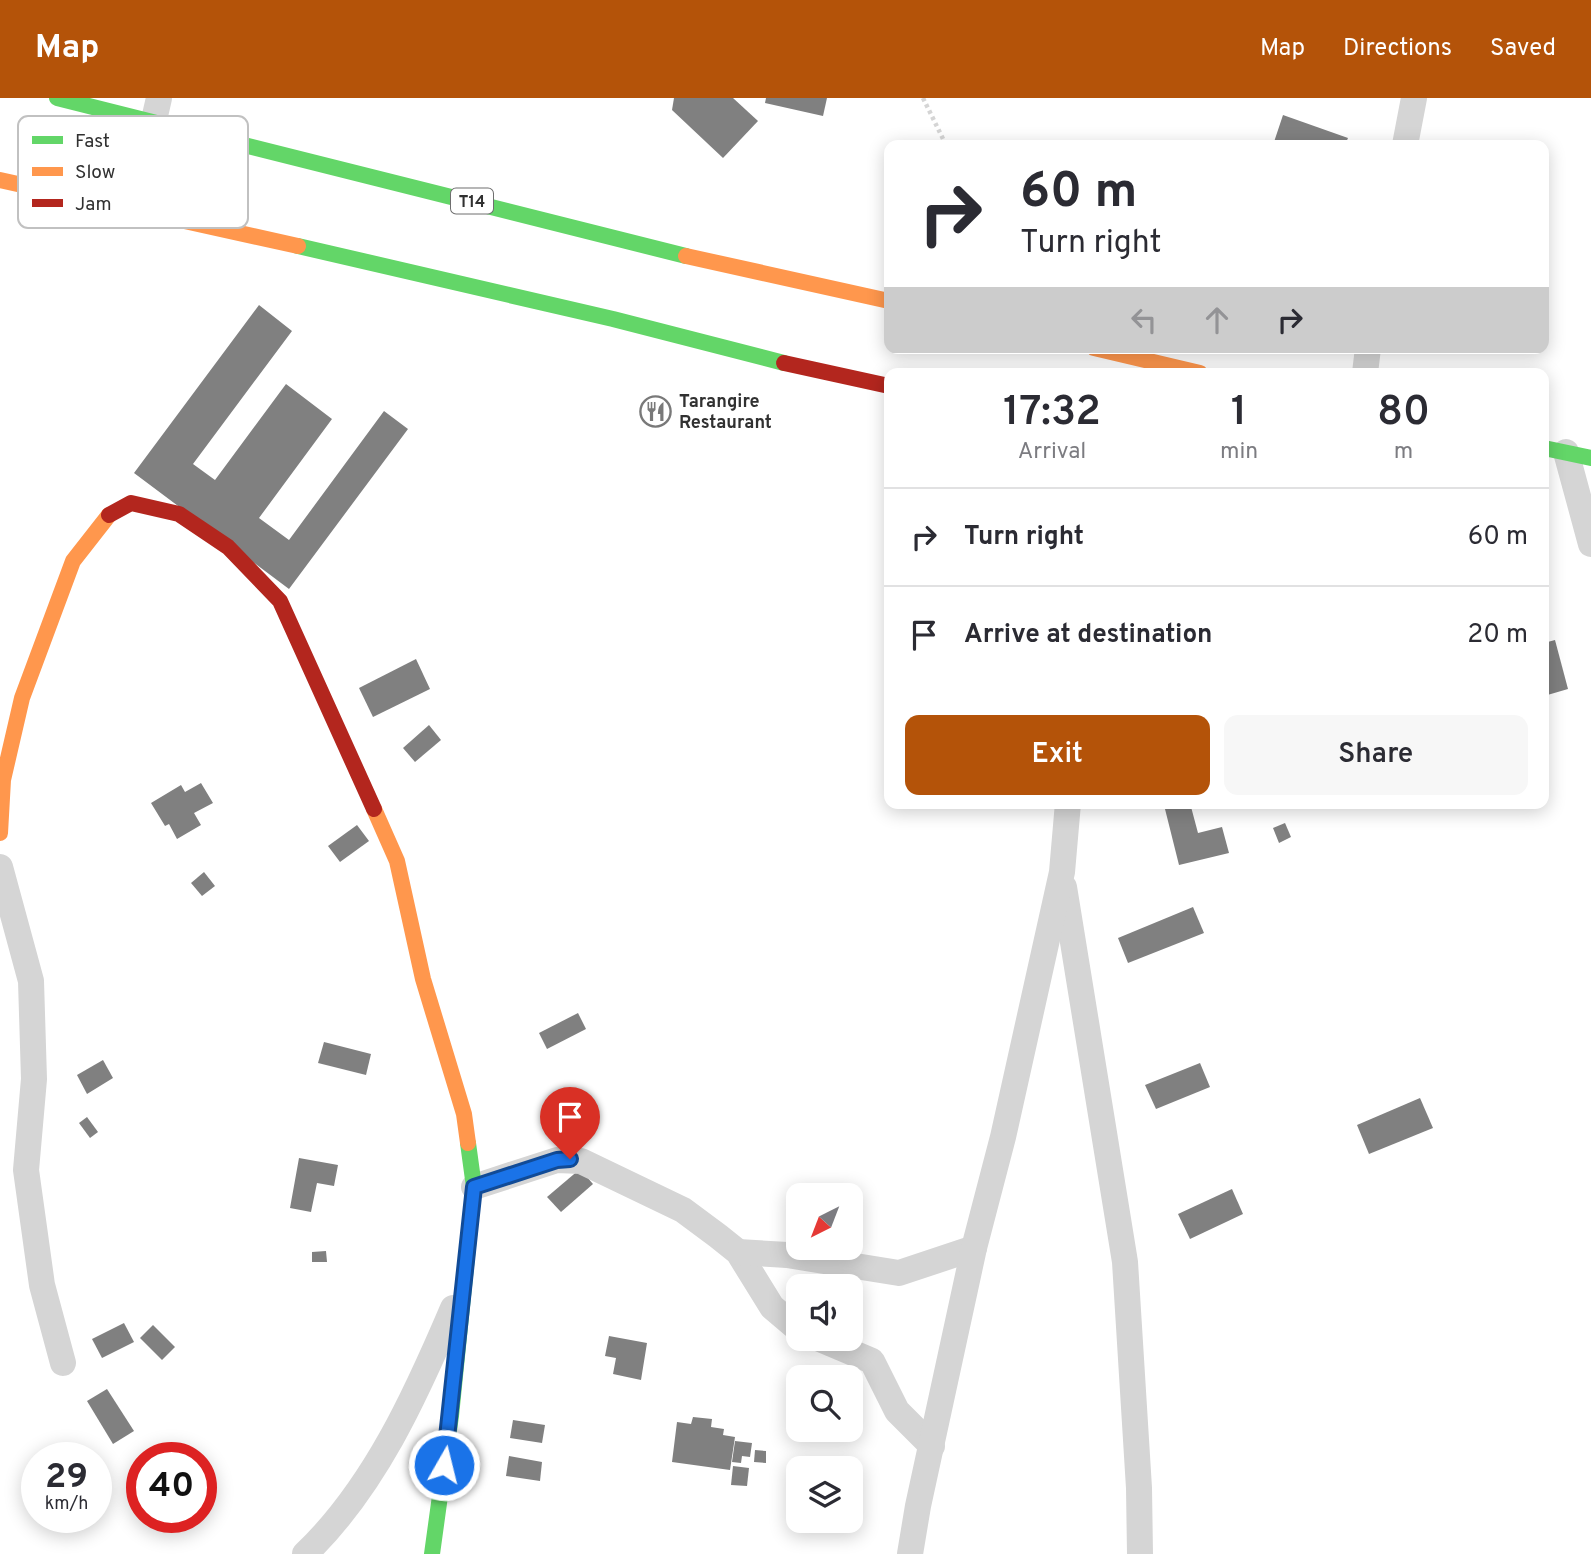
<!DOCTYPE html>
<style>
:root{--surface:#fff;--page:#f7f7f7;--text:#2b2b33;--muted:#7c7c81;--line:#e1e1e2;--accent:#b45309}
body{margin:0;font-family:Overpass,sans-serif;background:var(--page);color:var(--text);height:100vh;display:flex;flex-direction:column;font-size:26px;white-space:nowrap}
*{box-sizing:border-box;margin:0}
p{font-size:23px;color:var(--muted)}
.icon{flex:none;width:38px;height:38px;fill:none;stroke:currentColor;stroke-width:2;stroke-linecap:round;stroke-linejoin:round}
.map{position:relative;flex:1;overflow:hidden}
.drawer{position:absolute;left:884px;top:270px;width:665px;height:441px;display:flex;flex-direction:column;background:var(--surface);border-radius:14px;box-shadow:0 4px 18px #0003}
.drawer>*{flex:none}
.top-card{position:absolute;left:884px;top:42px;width:665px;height:214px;border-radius:14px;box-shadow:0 4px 18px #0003;background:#fff;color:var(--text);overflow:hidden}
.needle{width:46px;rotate:222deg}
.controls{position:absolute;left:786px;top:1085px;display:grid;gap:14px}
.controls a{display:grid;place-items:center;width:77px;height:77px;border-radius:14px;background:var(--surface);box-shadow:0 4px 18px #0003;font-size:35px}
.speed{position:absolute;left:21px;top:1344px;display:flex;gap:14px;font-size:35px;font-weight:700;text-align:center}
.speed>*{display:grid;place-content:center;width:91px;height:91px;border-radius:50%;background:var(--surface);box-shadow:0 4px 18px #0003;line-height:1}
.speed small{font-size:18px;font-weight:400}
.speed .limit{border:10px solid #d22;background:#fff;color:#111}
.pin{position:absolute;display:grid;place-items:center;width:60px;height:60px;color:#fff;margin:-72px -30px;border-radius:50% 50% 50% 0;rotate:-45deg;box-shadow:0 0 7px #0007}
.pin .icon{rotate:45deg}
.me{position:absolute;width:77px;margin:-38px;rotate:8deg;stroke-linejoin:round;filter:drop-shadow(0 0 5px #0008)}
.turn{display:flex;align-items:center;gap:24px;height:147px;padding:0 21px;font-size:32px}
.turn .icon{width:91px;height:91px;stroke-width:2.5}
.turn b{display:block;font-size:49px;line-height:60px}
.lanes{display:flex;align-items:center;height:66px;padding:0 21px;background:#0003;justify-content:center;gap:35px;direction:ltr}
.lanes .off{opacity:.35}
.eta{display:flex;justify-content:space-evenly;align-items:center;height:119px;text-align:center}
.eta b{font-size:42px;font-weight:600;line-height:49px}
.cta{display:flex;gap:14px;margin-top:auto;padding:14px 21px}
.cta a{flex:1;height:80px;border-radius:14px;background:var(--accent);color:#fff;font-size:28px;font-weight:600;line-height:80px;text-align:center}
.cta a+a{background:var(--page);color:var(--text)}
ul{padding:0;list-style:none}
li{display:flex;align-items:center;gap:21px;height:98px;padding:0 21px;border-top:2px solid var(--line)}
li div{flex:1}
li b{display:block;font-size:26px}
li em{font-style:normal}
header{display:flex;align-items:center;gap:42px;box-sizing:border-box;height:98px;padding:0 35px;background:var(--accent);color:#fff}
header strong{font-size:33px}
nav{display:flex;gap:38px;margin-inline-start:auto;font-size:24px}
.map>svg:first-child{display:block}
</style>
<header>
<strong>Map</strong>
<nav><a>Map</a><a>Directions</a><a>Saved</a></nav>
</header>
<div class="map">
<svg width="1591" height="1456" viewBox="0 0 1591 1456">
<rect width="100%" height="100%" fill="#fff"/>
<g fill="#808080">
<polygon points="674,0 733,0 758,23 723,60 672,12"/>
<polygon points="766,0 827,0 823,18 765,5"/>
<polygon points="1283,17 1348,40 1345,47 1273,47"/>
<polygon points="259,207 292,233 193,366 215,382 286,286 332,321 259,420 289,442 384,313 408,331 289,491 134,375"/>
<polygon points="1555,542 1568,591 1544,598 1544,545"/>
<polygon points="416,561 430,591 373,619 359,590"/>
<polygon points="429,627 441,642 415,664 403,650"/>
<polygon points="201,685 213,705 194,715 201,727 177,741 169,726 165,728 151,705 181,687 185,694"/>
<polygon points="1190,705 1198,735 1222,729 1229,755 1179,767 1165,711"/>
<polygon points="1285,725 1291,739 1279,745 1273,730"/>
<polygon points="357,727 369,743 340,764 328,748"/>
<polygon points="204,774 215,788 202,798 191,785"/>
<polygon points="1193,809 1204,835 1128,865 1118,840"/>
<polygon points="578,915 586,931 547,951 539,935"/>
<polygon points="324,944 371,956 366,977 318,965"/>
<polygon points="103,962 113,980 87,996 77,977"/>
<polygon points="1200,965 1210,989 1156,1011 1145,987"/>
<polygon points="1420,1000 1433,1030 1369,1056 1357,1027"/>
<polygon points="87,1019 98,1034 90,1040 79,1025"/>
<polygon points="299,1060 338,1067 334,1088 317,1085 311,1114 290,1110"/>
<polygon points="580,1071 593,1086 561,1114 547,1099"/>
<polygon points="1232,1091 1243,1116 1190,1141 1178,1116"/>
<polygon points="326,1153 327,1164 312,1164 312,1154"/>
<polygon points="124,1225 134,1244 102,1260 92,1241"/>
<polygon points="153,1227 175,1249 162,1262 140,1240"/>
<polygon points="609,1238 647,1245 641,1282 613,1276 616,1260 605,1258"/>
<polygon points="107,1291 134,1333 113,1346 87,1303"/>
<polygon points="693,1319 712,1321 711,1329 724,1331 723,1337 735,1339 730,1372 672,1364 677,1324 691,1326"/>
<polygon points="513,1322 545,1327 542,1345 510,1340"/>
<polygon points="735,1343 752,1345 750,1359 742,1358 741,1365 732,1364"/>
<polygon points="755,1352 766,1353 766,1365 754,1364"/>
<polygon points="509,1358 542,1364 540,1383 506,1378"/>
<polygon points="733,1368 749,1370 747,1388 731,1387"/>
</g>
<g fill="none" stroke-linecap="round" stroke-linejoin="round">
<polyline stroke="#d5d5d5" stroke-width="4.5" stroke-dasharray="3.5 3.5" stroke-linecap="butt" points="923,0 946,47"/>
<g stroke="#d5d5d5" stroke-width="26">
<polyline points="154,22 159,0"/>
<polyline points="1405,47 1414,0"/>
<polyline points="1365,275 1368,250"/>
<polyline points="1566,354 1591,446"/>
<polyline points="0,769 31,883 34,981 26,1072 42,1187 63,1265"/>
<polyline points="1064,789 1125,1164 1139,1390 1140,1456"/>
<polyline points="474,1089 557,1062 581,1063 683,1112 718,1138 738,1154 772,1209 798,1231"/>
<polyline points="738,1154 787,1157 899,1175 974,1150"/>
<polyline points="820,1241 872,1263 897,1313 932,1348"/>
<path d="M305,1456c69,-66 111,-159 148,-246"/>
<polyline points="910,1456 918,1408 974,1150 1003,1039 1062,774 1068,705"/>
</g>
<g stroke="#63d668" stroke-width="16">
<polyline points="57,0 686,158"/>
<polyline points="298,148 613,221 784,265"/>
<polyline points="1544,350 1591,360"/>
<polyline points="432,1456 451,1318 474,1089 468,1045"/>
</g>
<g stroke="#ff974d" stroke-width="16">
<polyline points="0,82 298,148"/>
<polyline points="686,158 889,203"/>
<polyline points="1094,250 1200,275"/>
<polyline points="374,711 397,763 423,881 464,1016 468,1045"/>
<polyline points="0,735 3,682 22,600 73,463 109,417"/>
</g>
<g stroke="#b3261e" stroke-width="16">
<polyline points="784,265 889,288"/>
<polyline points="109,417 131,405 179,416 228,449 280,503 374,711"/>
</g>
</g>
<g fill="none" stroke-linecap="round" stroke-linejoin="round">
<defs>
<polyline id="route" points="444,1367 474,1089 557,1062 570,1061"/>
</defs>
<use href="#route" stroke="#114b97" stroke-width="18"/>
<use href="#route" stroke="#1a73e8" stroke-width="12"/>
</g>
<defs>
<symbol id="restaurant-ring" viewBox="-11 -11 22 22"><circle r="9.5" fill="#fff" stroke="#797979" stroke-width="1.5"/><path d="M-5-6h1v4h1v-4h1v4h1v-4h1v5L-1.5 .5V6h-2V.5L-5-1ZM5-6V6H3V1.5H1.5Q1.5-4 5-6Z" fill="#797979"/></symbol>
</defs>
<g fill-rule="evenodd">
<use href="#restaurant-ring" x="638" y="296" width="35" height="35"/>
</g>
<g text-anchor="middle" stroke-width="7" stroke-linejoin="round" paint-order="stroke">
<rect fill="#fff" stroke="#6f6f6f" stroke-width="2" x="451" y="90.5" width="42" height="25" rx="5"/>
<g font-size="16" font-weight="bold" fill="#313131">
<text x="472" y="109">T14</text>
</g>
<g font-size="18" font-weight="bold" fill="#313131" stroke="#fff" text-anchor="start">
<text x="679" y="309">Tarangire<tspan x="679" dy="21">Restaurant</tspan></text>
</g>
</g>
<rect x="18" y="18" width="230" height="112" rx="10" fill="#fff" stroke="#c1c1c1" stroke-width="2"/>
<rect x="32" y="38" width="31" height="8" fill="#63d668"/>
<rect x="32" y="69" width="31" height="9" fill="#ff974d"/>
<rect x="32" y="101" width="31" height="8" fill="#b3261e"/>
<g font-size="19" fill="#313131">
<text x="75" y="49">Fast</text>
<text x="75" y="80">Slow</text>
<text x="75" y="112">Jam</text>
</g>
</svg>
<div class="controls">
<a><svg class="needle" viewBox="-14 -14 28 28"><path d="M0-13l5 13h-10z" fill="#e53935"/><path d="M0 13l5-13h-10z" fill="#7c7c81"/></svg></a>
<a><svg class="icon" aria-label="sound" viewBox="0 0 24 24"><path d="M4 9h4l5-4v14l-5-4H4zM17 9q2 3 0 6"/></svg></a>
<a><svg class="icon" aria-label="search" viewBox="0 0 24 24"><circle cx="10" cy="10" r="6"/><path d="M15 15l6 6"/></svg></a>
<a><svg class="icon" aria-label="layers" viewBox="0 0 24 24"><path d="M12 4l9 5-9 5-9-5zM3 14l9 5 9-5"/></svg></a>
</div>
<div class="speed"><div>29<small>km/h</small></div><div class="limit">40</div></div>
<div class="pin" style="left:570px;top:1061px;background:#d93025"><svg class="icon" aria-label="arrive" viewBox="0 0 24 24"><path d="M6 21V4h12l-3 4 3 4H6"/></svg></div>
<svg class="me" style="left:444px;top:1367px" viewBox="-20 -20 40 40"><circle r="17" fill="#1a73e8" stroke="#fff" stroke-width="3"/><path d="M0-11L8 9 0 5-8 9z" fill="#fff"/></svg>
<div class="top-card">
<div class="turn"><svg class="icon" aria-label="right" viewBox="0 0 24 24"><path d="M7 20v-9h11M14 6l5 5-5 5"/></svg><div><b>60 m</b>Turn right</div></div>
<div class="lanes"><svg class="icon off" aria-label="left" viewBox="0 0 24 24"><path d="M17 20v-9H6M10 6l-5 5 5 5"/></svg><svg class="icon off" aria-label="ahead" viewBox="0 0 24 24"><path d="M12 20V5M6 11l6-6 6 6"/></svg><svg class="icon" aria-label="right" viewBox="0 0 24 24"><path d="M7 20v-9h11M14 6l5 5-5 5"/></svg></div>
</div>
<section class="drawer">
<div class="eta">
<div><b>17:32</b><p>Arrival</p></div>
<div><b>1</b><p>min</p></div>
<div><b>80</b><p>m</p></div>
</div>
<ul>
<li><svg class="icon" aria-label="right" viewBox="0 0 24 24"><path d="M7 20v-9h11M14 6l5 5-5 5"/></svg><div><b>Turn right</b></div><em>60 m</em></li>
<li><svg class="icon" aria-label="arrive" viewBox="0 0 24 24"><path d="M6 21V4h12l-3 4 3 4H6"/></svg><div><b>Arrive at destination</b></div><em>20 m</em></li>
</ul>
<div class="cta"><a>Exit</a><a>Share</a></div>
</section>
</div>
